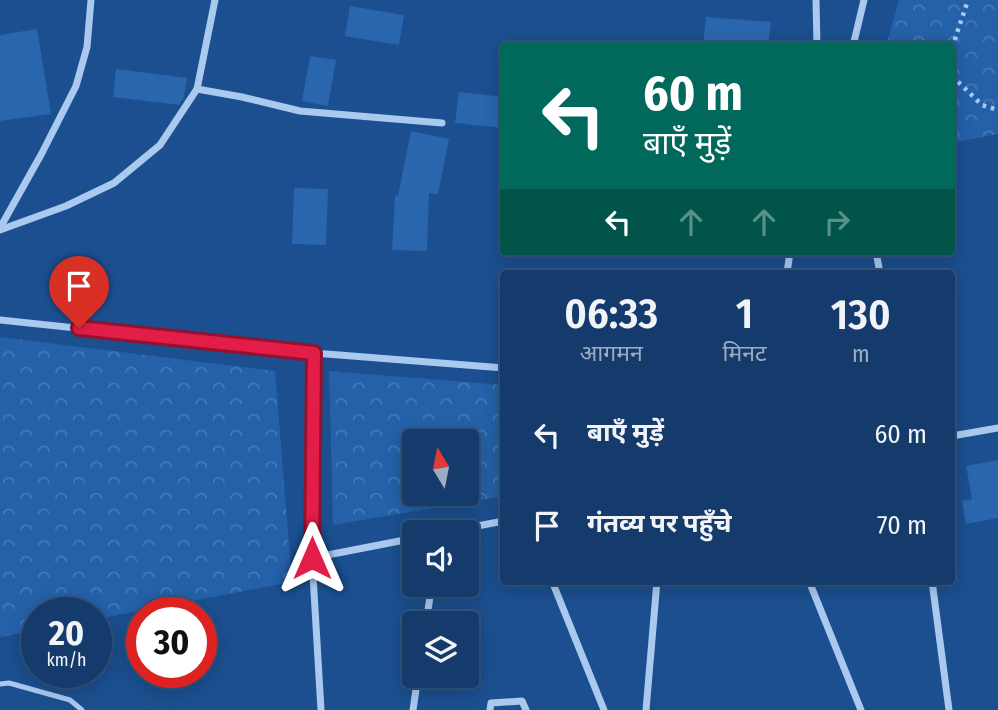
<!DOCTYPE html>
<html lang="hi">
<meta charset="utf-8">
<style>
:root{--surface:#143b6b;--page:#1d4271;--text:#f1f3f6;--muted:#9dadc1;--line:#33557e}
body{margin:0;font-family:"Fira Sans Condensed","Noto Sans Devanagari",sans-serif;background:var(--page);color:var(--text);height:100vh;display:flex;flex-direction:column;font-size:26px;white-space:nowrap}
*{box-sizing:border-box;margin:0}
p{font-size:23px;color:var(--muted)}
.icon{flex:none;width:38px;height:38px;fill:none;stroke:currentColor;stroke-width:2;stroke-linecap:round;stroke-linejoin:round}
.map{position:relative;flex:1;overflow:hidden}
.sheet{position:absolute;left:500px;top:270px;width:455px;height:315px;display:flex;flex-direction:column;background:var(--surface);border-radius:7px;box-shadow:0 4px 18px #0003,0 0 0 2px var(--line)}
.sheet>*{flex:none}
.guide{position:absolute;left:500px;top:42px;width:455px;height:214px;border-radius:7px;box-shadow:0 4px 18px #0003,0 0 0 2px var(--line);background:#00695c;color:#fff;overflow:hidden}
.needle{width:46px;rotate:350deg}
.controls{position:absolute;left:402px;top:429px;display:grid;gap:14px}
.controls a{display:grid;place-items:center;width:77px;height:77px;border-radius:7px;background:var(--surface);box-shadow:0 4px 18px #0003,0 0 0 2px var(--line);font-size:35px}
.speed{position:absolute;left:21px;top:597px;display:flex;gap:14px;font-size:35px;font-weight:700;text-align:center}
.speed>*{display:grid;place-content:center;width:91px;height:91px;border-radius:50%;background:var(--surface);box-shadow:0 4px 18px #0003,0 0 0 2px var(--line);line-height:1}
.speed small{font-size:18px;font-weight:400}
.speed .limit{border:10px solid #d22;background:#fff;color:#111}
.pin{position:absolute;display:grid;place-items:center;width:60px;height:60px;color:#fff;margin:-72px -30px;border-radius:50% 50% 50% 0;rotate:-45deg;box-shadow:0 0 7px #0007}
.pin .icon{rotate:45deg}
.me{position:absolute;width:77px;margin:-38px;rotate:0deg;stroke-linejoin:round;filter:drop-shadow(0 0 5px #0008)}
.turn{display:flex;align-items:center;gap:24px;height:147px;padding:0 28px;font-size:32px}
.turn .icon{width:91px;height:91px;stroke-width:2.5}
.turn b{display:block;font-size:49px;line-height:60px}
.lanes{display:flex;align-items:center;height:66px;padding:0 28px;background:#0003;justify-content:center;gap:35px;direction:ltr}
.lanes .off{opacity:.35}
.eta{display:flex;justify-content:space-evenly;align-items:center;height:119px;text-align:center}
.eta b{font-size:42px;font-weight:600;line-height:49px}
ul{padding:0;list-style:none}
li{display:flex;align-items:center;gap:21px;height:91px;padding:0 28px}
li div{flex:1}
li b{display:block;font-size:26px}
li em{font-style:normal}
.map>svg:first-child{display:block}
</style>
<div class="map">
<svg width="998" height="710" viewBox="0 0 998 710">
<defs>
<pattern id="park-crowns" width="20" height="18" patternUnits="userSpaceOnUse" patternTransform="scale(1.75)"><rect width="20" height="18" fill="#2461a8"/><path d="M2 6a3 3 0 1 1 6 0M12 15a3 3 0 1 1 6 0" fill="none" stroke="#4579b5"/></pattern>
</defs>
<rect width="100%" height="100%" fill="#1b4f8f"/>
<g fill="url(#park-crowns)" fill-rule="evenodd">
<polygon points="899,0 998,0 998,134 952,143 952,46 889,45 888,39"/>
<polygon points="0,337 275,371 292,582 96,619 96,612 37,612 37,630 0,637"/>
<path d="M329,371l175,14v111l-171,29zM415,441h52v53h-52z"/>
</g>
<g fill="#2a66ad">
<polygon points="350,6 404,15 399,45 345,36"/>
<polygon points="706,17 771,22 768,46 703,46"/>
<polygon points="37,29 51,114 0,121 0,35"/>
<polygon points="310,56 336,60 328,106 302,101"/>
<polygon points="116,69 187,78 184,97 179,105 113,97"/>
<polygon points="459,92 504,97 503,128 455,123"/>
<polygon points="411,131 449,139 438,194 429,193 427,251 392,250 395,195 398,196"/>
<polygon points="294,188 328,189 326,245 292,244"/>
<polygon points="998,460 998,518 966,524 962,501 972,499 966,466"/>
</g>
<g fill="none" stroke-linecap="round" stroke-linejoin="round">
<g stroke="#a9c9ee" stroke-width="4.5" stroke-dasharray="3.5 5" stroke-linecap="butt">
<polyline points="952,48 968,0"/>
<polyline points="952,76 982,105 998,110"/>
</g>
<polyline stroke="#a9c9ee" stroke-width="5" points="0,684 9,683 70,700 82,710"/>
<g stroke="#a9c9ee" stroke-width="7">
<polyline points="816,0 817,46"/>
<polyline points="853,46 864,0"/>
<polyline points="197,89 215,0"/>
<polyline points="0,228 42,153 76,86 87,47 91,0"/>
<polyline points="0,230 66,206 114,183 160,145 197,89 242,97 300,111 442,123"/>
<polyline points="876,252 880,273"/>
<polyline points="787,273 790,252"/>
<polyline points="0,320 314,353 504,368"/>
<polyline points="314,353 312,558 321,710"/>
<polyline points="952,436 998,428"/>
<polyline points="445,532 504,521"/>
<polyline points="312,558 415,538"/>
<polyline points="552,581 604,710"/>
<polyline points="809,581 861,710"/>
<polyline points="932,581 949,710"/>
<polyline points="426,623 432,584"/>
<polyline points="413,710 418,676"/>
<polyline points="490,710 491,703 522,701 526,710"/>
<polyline points="646,710 657,581"/>
</g>
</g>
<g fill="none" stroke-linecap="round" stroke-linejoin="round">
<defs>
<polyline id="route" points="79,328 314,353 312,558"/>
</defs>
<use href="#route" stroke="#92132f" stroke-width="18"/>
<use href="#route" stroke="#e11d48" stroke-width="12"/>
</g>
</svg>
<div class="controls">
<a><svg class="needle" viewBox="-14 -14 28 28"><path d="M0-13l5 13h-10z" fill="#e53935"/><path d="M0 13l5-13h-10z" fill="#9dadc1"/></svg></a>
<a><svg class="icon" aria-label="sound" viewBox="0 0 24 24"><path d="M4 9h4l5-4v14l-5-4H4zM17 9q2 3 0 6"/></svg></a>
<a><svg class="icon" aria-label="layers" viewBox="0 0 24 24"><path d="M12 4l9 5-9 5-9-5zM3 14l9 5 9-5"/></svg></a>
</div>
<div class="speed"><div>20<small>km/h</small></div><div class="limit">30</div></div>
<div class="pin" style="left:79px;top:328px;background:#d93025"><svg class="icon" aria-label="arrive" viewBox="0 0 24 24"><path d="M6 21V4h12l-3 4 3 4H6"/></svg></div>
<svg class="me" style="left:312px;top:558px" viewBox="-20 -20 40 40"><path d="M0-17L14 15 0 8-14 15z" fill="#e11d48" stroke="#fff" stroke-width="4"/></svg>
<div class="guide">
<div class="turn"><svg class="icon" aria-label="left" viewBox="0 0 24 24"><path d="M17 20v-9H6M10 6l-5 5 5 5"/></svg><div><b>60 m</b>बाएँ मुड़ें</div></div>
<div class="lanes"><svg class="icon" aria-label="left" viewBox="0 0 24 24"><path d="M17 20v-9H6M10 6l-5 5 5 5"/></svg><svg class="icon off" aria-label="ahead" viewBox="0 0 24 24"><path d="M12 20V5M6 11l6-6 6 6"/></svg><svg class="icon off" aria-label="ahead" viewBox="0 0 24 24"><path d="M12 20V5M6 11l6-6 6 6"/></svg><svg class="icon off" aria-label="right" viewBox="0 0 24 24"><path d="M7 20v-9h11M14 6l5 5-5 5"/></svg></div>
</div>
<section class="sheet">
<div class="eta">
<div><b>06:33</b><p>आगमन</p></div>
<div><b>1</b><p>मिनट</p></div>
<div><b>130</b><p>m</p></div>
</div>
<ul>
<li><svg class="icon" aria-label="left" viewBox="0 0 24 24"><path d="M17 20v-9H6M10 6l-5 5 5 5"/></svg><div><b>बाएँ मुड़ें</b></div><em>60 m</em></li>
<li><svg class="icon" aria-label="arrive" viewBox="0 0 24 24"><path d="M6 21V4h12l-3 4 3 4H6"/></svg><div><b>गंतव्य पर पहुँचे</b></div><em>70 m</em></li>
</ul>
</section>
</div>
